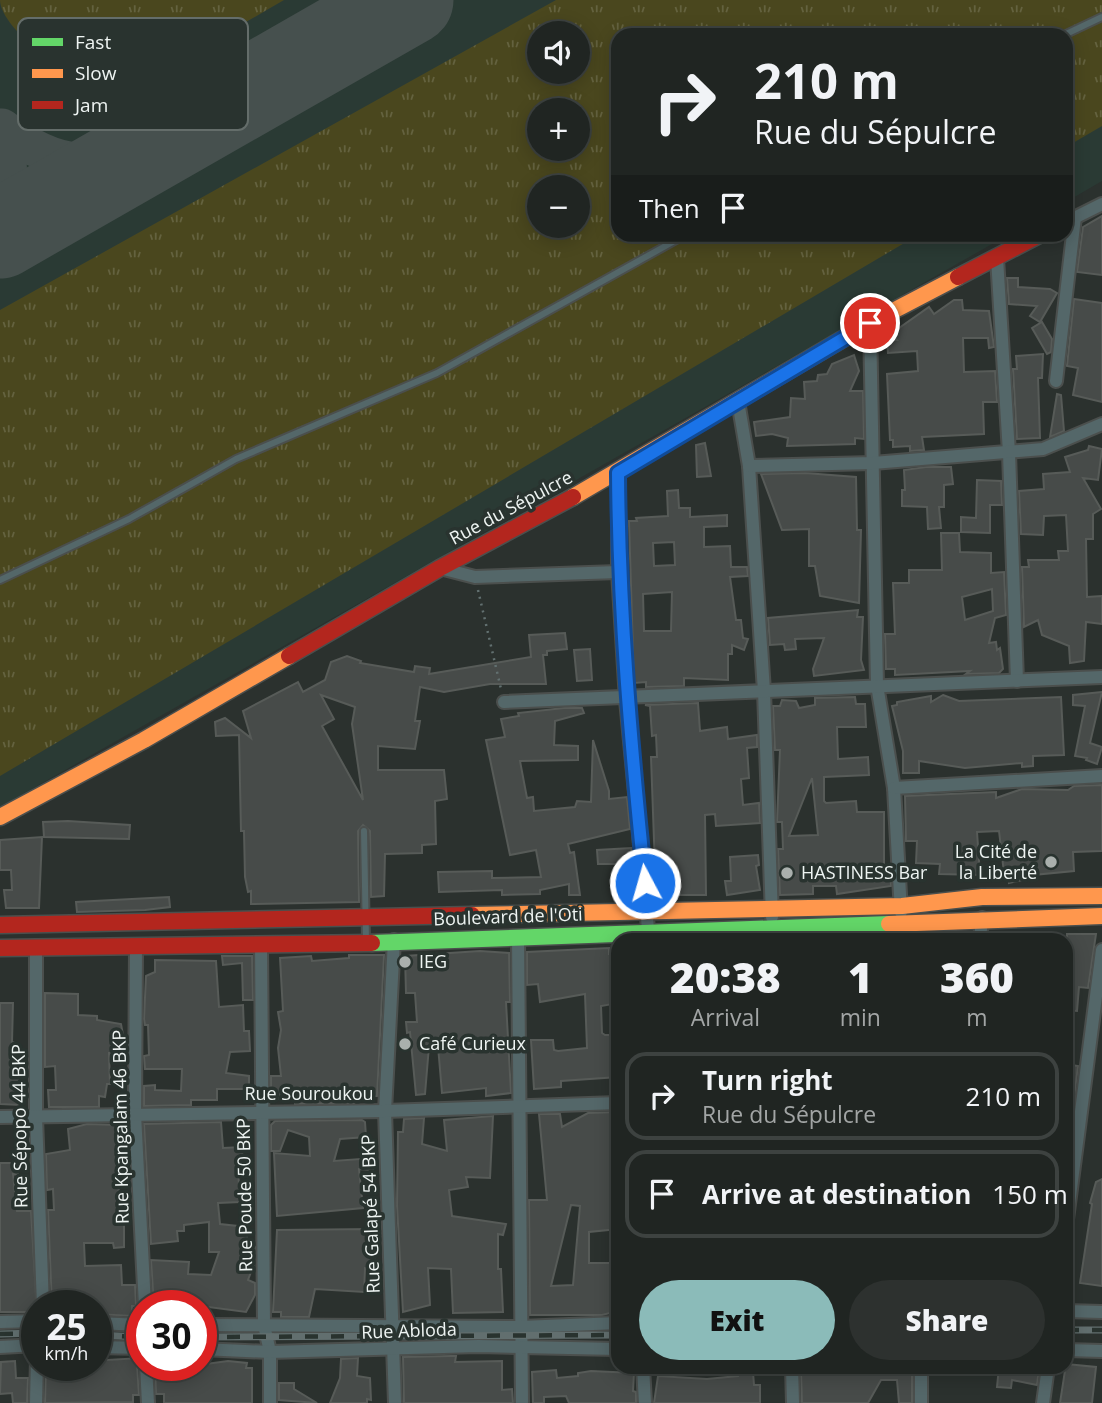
<!DOCTYPE html>
<meta charset="utf-8">
<style>
:root{--surface:#202522;--page:#2d312f;--text:#f1f3f6;--muted:#a2a5a5;--line:#3d4240;--accent:#8bbbb9}
body{margin:0;font-family:"Open Sans",sans-serif;background:var(--page);color:var(--text);height:100vh;display:flex;flex-direction:column;font-size:26px;white-space:nowrap}
*{box-sizing:border-box;margin:0}
p{font-size:23px;color:var(--muted)}
.icon{flex:none;width:38px;height:38px;fill:none;stroke:currentColor;stroke-width:2;stroke-linecap:round;stroke-linejoin:round}
.map{position:relative;flex:1;overflow:hidden}
.details{position:absolute;left:611px;top:933px;width:462px;height:441px;display:flex;flex-direction:column;background:var(--surface);border-radius:21px;box-shadow:0 4px 18px #0003,0 0 0 2px var(--line)}
.details>*{flex:none}
.hud{position:absolute;left:611px;top:28px;width:462px;height:214px;border-radius:21px;box-shadow:0 4px 18px #0003,0 0 0 2px var(--line);background:#202522;color:var(--text);overflow:hidden}
.fabs{position:absolute;left:527px;top:21px;display:grid;gap:14px}
.fabs a{display:grid;place-items:center;width:63px;height:63px;border-radius:50%;background:var(--surface);box-shadow:0 4px 18px #0003,0 0 0 2px var(--line);font-size:35px}
.speed{position:absolute;left:21px;top:1290px;display:flex;gap:14px;font-size:35px;font-weight:700;text-align:center}
.speed>*{display:grid;place-content:center;width:91px;height:91px;border-radius:50%;background:var(--surface);box-shadow:0 4px 18px #0003,0 0 0 2px var(--line);line-height:1}
.speed small{font-size:18px;font-weight:400}
.speed .limit{border:10px solid #d22;background:#fff;color:#111}
.pin{position:absolute;display:grid;place-items:center;width:60px;height:60px;color:#fff;margin:-30px;border:4px solid #fff;border-radius:50%;box-shadow:0 2px 7px #0007}
.me{position:absolute;width:77px;margin:-38px;rotate:354deg;stroke-linejoin:round;filter:drop-shadow(0 0 5px #0008)}
.turn{display:flex;align-items:center;gap:24px;height:147px;padding:0 28px;font-size:32px}
.turn .icon{width:91px;height:91px;stroke-width:2.5}
.turn b{display:block;font-size:49px;line-height:60px}
.then{display:flex;align-items:center;height:66px;padding:0 28px;background:#0003;gap:14px;font-size:26px}
.eta{display:flex;justify-content:space-evenly;align-items:center;height:119px;text-align:center}
.eta b{font-size:42px;font-weight:800;line-height:49px}
.cta{display:flex;gap:14px;margin-top:auto;padding:14px 28px}
.cta a{flex:1;height:80px;border-radius:42px;background:var(--accent);color:#111;font-size:28px;font-weight:800;line-height:80px;text-align:center}
.cta a+a{background:var(--page);color:var(--text)}
ul{padding:0;list-style:none}
li{display:flex;align-items:center;gap:21px;height:88px;margin:0 14px 10px;padding:0 14px;border:4px solid var(--line);border-radius:21px}
li div{flex:1}
li b{display:block;font-size:26px}
li em{font-style:normal}
.map>svg:first-child{display:block}
</style>
<div class="map">
<svg width="1102" height="1403" viewBox="0 0 1102 1403">
<defs>
<pattern id="grass-tufts" width="24" height="20" patternUnits="userSpaceOnUse" patternTransform="scale(1.75)"><rect width="24" height="20" fill="#4a471e"/><path d="M3 7l-1-3M5 7V3M7 7l1-3M15 17l-1-3M17 17v-4M19 17l1-3" fill="none" stroke="#64623f"/></pattern>
</defs>
<rect width="100%" height="100%" fill="#2b312e"/>
<path fill="#2a3a34" fill-rule="evenodd" d="M0,0h1102v181l-36,21v-167h-448v199l390,1 -1008,572zM539,33h39v39h-39zM539,110h39v39h-39zM539,187h39v39h-39z"/>
<g fill="url(#grass-tufts)" fill-rule="evenodd">
<path d="M0,0h284c-82,47 -155,100 -249,46 -13,-7 -35,-31 -35,-46z"/>
<path d="M556,0h546v126l-36,21v-112h-448v199l300,1 -918,541v-466zM539,33h39v39h-39zM539,110h39v39h-39zM539,187h39v39h-39z"/>
</g>
<g fill="none" stroke-linecap="round" stroke-linejoin="round">
<path stroke="#46504e" stroke-width="37" d="M0,211c13,-29 9,-55 2,-84 57,44 97,44 161,12"/>
<polyline stroke="#46504e" stroke-width="89" points="0,234 409,0"/>
</g>
<g fill="#474b49" stroke="#575b58" stroke-width="2" fill-rule="evenodd">
<polygon points="1102,216 1102,275 1077,272 1083,227"/>
<polygon points="1007,278 1018,278 1018,287 1050,289 1057,293 1040,322 1030,316 1037,306 1009,304"/>
<polygon points="1074,299 1102,303 1102,402 1073,395 1078,368 1067,366"/>
<polygon points="954,300 962,300 963,310 989,311 994,347 989,348 988,338 963,338 964,372 995,371 997,402 983,402 984,434 922,437 924,450 910,451 910,446 893,447 893,440 890,440 887,374 918,371 917,351 888,353 887,340 897,340 892,333 929,307 934,314"/>
<polygon points="1042,322 1052,339 1051,352 1047,354 1032,328"/>
<polygon points="1043,354 1042,378 1038,378 1040,438 1017,439 1013,369 1017,369 1016,356"/>
<polygon points="854,355 859,371 850,391 863,391 864,439 855,438 855,444 787,446 788,438 772,434 756,436 754,422 790,417 791,398 805,399 804,382 817,381 818,375 827,374 832,364"/>
<polygon points="1057,394 1061,395 1064,431 1050,437"/>
<polygon points="705,443 711,476 697,477 696,445"/>
<polygon points="1089,446 1102,449 1098,480 1083,478 1101,509 1093,514 1093,539 1086,539 1087,597 1102,596 1102,624 1086,622 1084,661 1070,663 1069,646 1042,635 1038,620 1024,627 1022,567 1029,567 1028,560 1059,560 1058,551 1068,551 1066,515 1044,516 1043,535 1021,534 1019,491 1044,489 1043,474 1070,472 1065,457 1088,450"/>
<polygon points="926,467 951,467 953,484 944,485 944,507 939,507 941,528 928,529 927,507 902,506 902,490 905,490 904,470"/>
<polygon points="805,473 856,477 857,530 861,530 859,603 820,596 815,566 809,566 809,529 782,530 761,474"/>
<polygon points="977,480 1001,481 1002,505 990,505 990,533 961,532 961,517 976,518"/>
<path d="M678,490l1,18h11v9l37,-2v11l-23,1v20l26,-1 1,21h16l1,9 -18,1 6,43h5l2,18 5,1 -4,11 -12,-5v9h-4v26l-44,-2v8l-38,1v-5l-12,1 -5,-162h8l-1,-3 32,-2 -1,-25zM674,542l1,23 -21,1 -1,-23zM672,592l-1,39h-27l-1,-37z"/>
<path d="M941,533h18l1,19 31,1v20l13,-1 2,43 -11,3 -6,25 7,-1 1,8 3,-2 3,21 -4,4 -33,1 4,-3 -75,4v-6h-9l-1,-35h10l-2,-51h16v-13h33zM992,589l1,22 -28,9 -3,-23z"/>
<polygon points="858,610 857,617 863,617 861,660 864,670 814,676 813,669 824,638 795,639 796,649 785,650 784,644 770,645 768,618"/>
<path d="M565,633l2,16 -20,2v4h-4l3,29h-56l-46,8 -24,-5 -5,34h5l-5,28 -37,-3v24h66l3,29 -12,2 1,43 -14,1v8l-37,1 -1,42 -13,1 -1,-66 -7,-6 -5,6 1,71 -108,2v-13l-3,1 -3,-15 -1,-46h-3l-2,-96 -23,1 -1,-14 10,-4 26,20 -8,-27 55,-29 5,10 22,-12 6,-18 16,-6 14,5 -1,2 54,9 1,-6 15,2 -1,6 102,-17 -2,-22zM321,695l34,12 -3,17 11,76 -41,-74 12,-7z"/>
<polygon points="590,649 592,680 577,681 574,650"/>
<polygon points="1102,692 1090,743 1102,747 1097,764 1086,760 1087,758 1075,756 1085,706 1073,705 1073,695"/>
<polygon points="943,695 959,701 1061,697 1064,755 1033,756 1033,766 1022,767 1022,763 965,768 919,761 919,773 903,773 903,751 892,706 897,705 897,702 931,696 931,702"/>
<path d="M855,697l1,7h9l1,23h-29l1,32 30,-2 1,18 -45,2v24l2,2 30,-2 1,11h27v57l6,-1 1,18 -54,8 -1,-8h-23v8l-33,1 -2,-46h5l-1,-27h-5l3,-72h-5l-2,-44h7l2,-6 14,1 3,7 16,-3v-7zM812,778l6,57 -29,1z"/>
<polygon points="698,703 700,731 727,727 728,739 757,735 757,747 747,748 749,778 741,779 743,805 759,803 760,823 716,826 715,814 705,815 706,895 676,895 677,899 659,900 658,884 653,885 651,869 655,868 651,757 657,757 656,735 652,736 650,706 645,705"/>
<polygon points="564,708 582,708 584,713 555,721 554,745 578,746 578,760 520,761 527,798 533,797 534,811 575,807 577,801 591,802 593,740 609,791 609,799 627,797 630,829 568,844 570,853 574,852 580,895 569,895 569,884 540,890 540,894 502,895 502,890 439,892 438,872 492,871 492,878 541,877 536,850 510,855 486,740 505,737 501,719 519,716 518,713"/>
<polygon points="1102,785 1102,851 1073,852 1074,871 1023,876 1023,880 1009,883 1009,872 1004,873 999,831 977,832 980,875 939,874 940,864 916,863 917,841 906,841 905,796 996,792 996,798 1022,789 1068,790 1074,786"/>
<polygon points="68,821 130,825 129,839 44,837 43,822"/>
<polygon points="42,837 39,908 6,908 4,890 12,890 11,870 0,870 0,840"/>
<polygon points="631,848 636,896 627,897 622,864 598,864 597,850"/>
<polygon points="758,855 759,865 756,866 760,890 727,895 725,881 731,881 730,857"/>
<polygon points="169,897 170,907 145,910 77,912 76,902"/>
<polygon points="1067,934 1096,934 1088,988 1079,987 1077,1011 1066,1010"/>
<polygon points="609,948 609,954 618,954 618,1003 601,1006 602,1033 605,1035 618,1035 618,1077 561,1081 561,1087 534,1089 531,1040 553,1040 554,1050 558,1051 587,1048 585,994 540,1002 538,984 527,985 527,952"/>
<polygon points="480,951 509,953 510,1002 506,1002 511,1093 486,1096 486,1088 442,1093 438,1046 429,1046 425,1094 416,1095 410,1032 407,1033 406,1022 417,1022 415,993 406,993 405,956"/>
<polygon points="349,955 384,955 377,1096 351,1097 354,1103 295,1104 295,1099 271,1099 271,1076 281,1076 278,1048 281,1030 278,1012 283,1011 280,958 311,956 312,961 349,958"/>
<polygon points="222,956 252,956 253,1000 243,1000 242,963 223,965"/>
<polygon points="155,960 216,961 219,1007 243,1005 244,1031 249,1031 250,1051 230,1052 226,1073 249,1076 249,1089 217,1089 217,1100 191,1100 191,1105 144,1106 144,1086 155,1085 155,1090 181,1091 182,1069 145,1069 144,1056 149,1055 148,1025 145,1025 144,1019 146,976 155,972"/>
<polygon points="45,993 78,994 78,1015 97,1016 97,1020 121,1024 124,1040 119,1041 118,1053 109,1053 110,1084 107,1084 105,1097 99,1096 99,1107 49,1107 48,1090 56,1090 55,1066 45,1067"/>
<polygon points="0,1003 13,1003 12,1042 20,1045 20,1105 0,1104"/>
<polygon points="1066,1064 1078,1066 1073,1107 1066,1107"/>
<path d="M618,1112v63l-6,2 6,16v36l-29,3v31h29v48l-16,4h-72l-1,-115h18l-8,-86h21l2,13 26,-14zM571,1205l9,1 -7,79 -22,1z"/>
<polygon points="493,1116 490,1178 466,1177 468,1187 449,1190 452,1216 506,1224 503,1235 498,1234 498,1269 501,1269 503,1312 453,1313 451,1269 428,1268 430,1305 403,1312 397,1206 398,1132 403,1132 404,1119 424,1118 422,1144 447,1151 444,1120"/>
<polygon points="362,1120 365,1122 366,1137 340,1139 334,1161 374,1158 373,1170 359,1169 363,1208 277,1216 274,1153 310,1156 309,1137 288,1130 280,1151 271,1151 271,1125 275,1121"/>
<polygon points="221,1122 223,1148 242,1147 243,1169 238,1169 240,1202 218,1203 220,1224 247,1227 247,1247 255,1247 254,1264 248,1280 255,1283 255,1295 246,1312 201,1306 154,1306 151,1260 189,1262 188,1274 211,1275 219,1252 209,1252 209,1222 184,1225 184,1231 177,1231 178,1241 151,1244 144,1124"/>
<polygon points="87,1124 118,1125 121,1175 117,1200 124,1200 124,1247 114,1248 113,1243 84,1243 85,1266 121,1265 122,1285 135,1285 136,1306 132,1306 132,1316 96,1314 96,1306 52,1306 48,1210 54,1210 53,1189 47,1190 46,1154 70,1150 68,1129"/>
<polygon points="0,1163 18,1163 18,1175 13,1174 17,1211 31,1211 37,1312 0,1312"/>
<polygon points="1102,1179 1102,1286 1080,1283 1092,1204 1090,1203 1096,1182"/>
<polygon points="373,1229 375,1269 365,1268 364,1292 315,1289 309,1317 281,1317 281,1312 273,1312 277,1230"/>
<polygon points="106,1356 107,1360 141,1358 137,1365 139,1395 133,1395 133,1402 45,1403 46,1365 96,1365 96,1357"/>
<polygon points="452,1356 456,1356 455,1362 502,1361 502,1390 512,1389 513,1403 404,1403 403,1357"/>
<polygon points="358,1358 357,1376 370,1378 371,1400 367,1399 367,1403 330,1403 340,1378 341,1359"/>
<polygon points="15,1361 16,1378 28,1378 27,1403 13,1403 12,1393 0,1394 1,1362"/>
<polygon points="228,1361 247,1363 246,1368 252,1368 252,1403 164,1403 164,1394 156,1394 155,1365 176,1365 176,1368"/>
<polygon points="1066,1364 1096,1367 1092,1403 1060,1403"/>
<polygon points="863,1367 912,1367 912,1403 899,1403 897,1380 881,1380 868,1403 802,1403 801,1372"/>
<polygon points="999,1367 1039,1368 1037,1385 1012,1380 1011,1388 997,1387"/>
<polygon points="739,1368 753,1372 754,1385 760,1385 760,1403 654,1403 658,1376 707,1379 738,1376"/>
<polygon points="556,1370 557,1378 578,1376 578,1373 591,1371 634,1373 633,1391 636,1392 636,1403 569,1403 566,1396 544,1397 544,1403 533,1403 532,1372"/>
<polygon points="279,1383 294,1383 294,1389 317,1403 279,1400"/>
</g>
<g fill="none" stroke-linecap="round" stroke-linejoin="round">
<defs>
<g id="lane">
<polyline points="1064,35 1102,17"/>
<polyline points="0,580 129,519 236,459 437,373 687,234"/>
<polyline points="364,831 366,941"/>
</g>
<g id="street">
<polyline points="1066,222 1102,204"/>
<polyline points="997,258 1009,453 1017,681"/>
<polyline points="870,323 877,685 894,788 901,912"/>
<polyline points="1056,381 1075,217"/>
<polyline points="738,401 749,466 764,691 772,917"/>
<polyline points="749,466 873,463 1043,449 1102,424"/>
<polyline points="618,473 618,572 626,700 649,939"/>
<polyline points="440,568 475,577 618,572"/>
<polyline points="504,702 1102,677"/>
<polyline points="894,788 1102,776"/>
<polyline points="518,937 522,1403"/>
<polyline points="394,940 385,1111 395,1403"/>
<polyline points="860,940 864,924"/>
<polyline points="980,940 982,918"/>
<polyline points="261,944 264,1325 270,1352 270,1403"/>
<polyline points="36,946 36,1117 43,1306"/>
<polyline points="136,947 135,1114 145,1306"/>
<polyline points="0,1117 385,1111 618,1103"/>
<polyline points="1066,1227 1102,950"/>
<polyline points="1066,1311 1102,1312"/>
<polyline points="0,1322 37,1321"/>
<polyline points="96,1323 142,1325"/>
<polyline points="201,1325 521,1327 618,1323"/>
<polyline points="0,1347 37,1345"/>
<polyline points="96,1347 142,1348"/>
<polyline points="201,1349 270,1352 478,1346 618,1349"/>
<polyline points="1066,1350 1102,1351"/>
<polyline points="146,1365 148,1403"/>
<polyline points="643,1367 645,1403"/>
<polyline points="792,1367 793,1403"/>
<polyline points="921,1367 921,1403"/>
<polyline points="36,1403 37,1358"/>
<polyline points="1043,1403 1048,1367"/>
</g>
<polyline id="fast" points="372,943 889,924"/>
<g id="slow">
<polyline points="573,497 870,323 958,277"/>
<polyline points="0,817 144,740 289,656"/>
<polyline points="472,915 902,906 982,897 1102,896"/>
<polyline points="889,924 1102,916"/>
</g>
<g id="jam">
<polyline points="958,277 1041,234"/>
<polyline points="289,656 440,568 573,497"/>
<polyline points="0,925 472,915"/>
<polyline points="0,948 372,943"/>
</g>
</defs>
<use href="#lane" stroke="#4b4f4d" stroke-width="10"/>
<use href="#street" stroke="#4b4f4d" stroke-width="16"/>
<use href="#fast" stroke="#4b4f4d" stroke-width="19"/>
<use href="#slow" stroke="#4b4f4d" stroke-width="19"/>
<use href="#jam" stroke="#4b4f4d" stroke-width="19"/>
<polyline stroke="#627070" stroke-width="2.5" stroke-dasharray="2 5" stroke-linecap="butt" points="478,590 501,689"/>
<use href="#lane" stroke="#546769" stroke-width="6"/>
<use href="#street" stroke="#546769" stroke-width="12"/>
<use href="#fast" stroke="#63d668" stroke-width="16"/>
<use href="#slow" stroke="#ff974d" stroke-width="16"/>
<use href="#jam" stroke="#b3261e" stroke-width="16"/>
<defs>
<g id="rail">
<polyline points="1066,1330 1102,1330"/>
<polyline points="0,1334 37,1333"/>
<polyline points="96,1335 142,1337"/>
<polyline points="201,1337 618,1335"/>
</g>
</defs>
<use href="#rail" stroke="#626f6f" stroke-width="7"/>
<use href="#rail" stroke="#29332f" stroke-width="4.5" stroke-dasharray="13" stroke-linecap="butt"/>
</g>
<g fill="none" stroke-linecap="round" stroke-linejoin="round">
<defs>
<path id="route" d="M645,883c-14,-137 -26,-272 -27,-410l252,-150"/>
</defs>
<use href="#route" stroke="#114b97" stroke-width="18"/>
<use href="#route" stroke="#1a73e8" stroke-width="12"/>
</g>
<g fill="#aab0ad" stroke="#29332f" stroke-width="2.5">
<circle cx="1051" cy="862" r="7"/>
<circle cx="787" cy="873" r="7"/>
<circle cx="405" cy="962" r="7"/>
<circle cx="405" cy="1044" r="7"/>
</g>
<g text-anchor="middle" stroke-width="7" stroke-linejoin="round" paint-order="stroke">
<g font-size="18" fill="#eef4f2" stroke="#29332f">
<text transform="translate(511 508) rotate(-28)" y="6">Rue du Sépulcre</text>
<text transform="translate(508 917) rotate(-2)" y="6">Boulevard de l'Oti</text>
<text x="309" y="1100">Rue Souroukou</text>
<text transform="translate(20 1126) rotate(-91)" y="6">Rue Sépopo 44 BKP</text>
<text transform="translate(121 1127) rotate(-91)" y="6">Rue Kpangalam 46 BKP</text>
<text transform="translate(245 1195) rotate(-91)" y="6">Rue Poude 50 BKP</text>
<text transform="translate(371 1214) rotate(-92)" y="6">Rue Galapé 54 BKP</text>
<text transform="translate(409 1331) rotate(-2)" y="6">Rue Abloda</text>
</g>
<g font-size="18" fill="#eef4f2" stroke="#29332f" text-anchor="start">
<text x="1037" y="858" text-anchor="end">La Cité de<tspan x="1037" dy="21">la Liberté</tspan></text>
<text x="801" y="879">HASTINESS Bar</text>
<text x="419" y="968">IEG</text>
<text x="419" y="1050">Café Curieux</text>
</g>
</g>
<rect x="18" y="18" width="230" height="112" rx="10" fill="#29332f" stroke="#646d6a" stroke-width="2"/>
<rect x="32" y="38" width="31" height="8" fill="#63d668"/>
<rect x="32" y="69" width="31" height="9" fill="#ff974d"/>
<rect x="32" y="101" width="31" height="8" fill="#b3261e"/>
<g font-size="19" fill="#eef4f2">
<text x="75" y="49">Fast</text>
<text x="75" y="80">Slow</text>
<text x="75" y="112">Jam</text>
</g>
</svg>
<div class="fabs">
<a><svg class="icon" aria-label="sound" viewBox="0 0 24 24"><path d="M4 9h4l5-4v14l-5-4H4zM17 9q2 3 0 6"/></svg></a>
<a>+</a>
<a>−</a>
</div>
<div class="speed"><div>25<small>km/h</small></div><div class="limit">30</div></div>
<div class="pin" style="left:870px;top:323px;background:#d93025"><svg class="icon" aria-label="arrive" viewBox="0 0 24 24"><path d="M6 21V4h12l-3 4 3 4H6"/></svg></div>
<svg class="me" style="left:645px;top:883px" viewBox="-20 -20 40 40"><circle r="17" fill="#1a73e8" stroke="#fff" stroke-width="3"/><path d="M0-11L8 9 0 5-8 9z" fill="#fff"/></svg>
<div class="hud">
<div class="turn"><svg class="icon" aria-label="right" viewBox="0 0 24 24"><path d="M7 20v-9h11M14 6l5 5-5 5"/></svg><div><b>210 m</b>Rue du Sépulcre</div></div>
<div class="then">Then<svg class="icon" aria-label="arrive" viewBox="0 0 24 24"><path d="M6 21V4h12l-3 4 3 4H6"/></svg></div>
</div>
<section class="details">
<div class="eta">
<div><b>20:38</b><p>Arrival</p></div>
<div><b>1</b><p>min</p></div>
<div><b>360</b><p>m</p></div>
</div>
<ul>
<li><svg class="icon" aria-label="right" viewBox="0 0 24 24"><path d="M7 20v-9h11M14 6l5 5-5 5"/></svg><div><b>Turn right</b><p>Rue du Sépulcre</p></div><em>210 m</em></li>
<li><svg class="icon" aria-label="arrive" viewBox="0 0 24 24"><path d="M6 21V4h12l-3 4 3 4H6"/></svg><div><b>Arrive at destination</b></div><em>150 m</em></li>
</ul>
<div class="cta"><a>Exit</a><a>Share</a></div>
</section>
</div>
